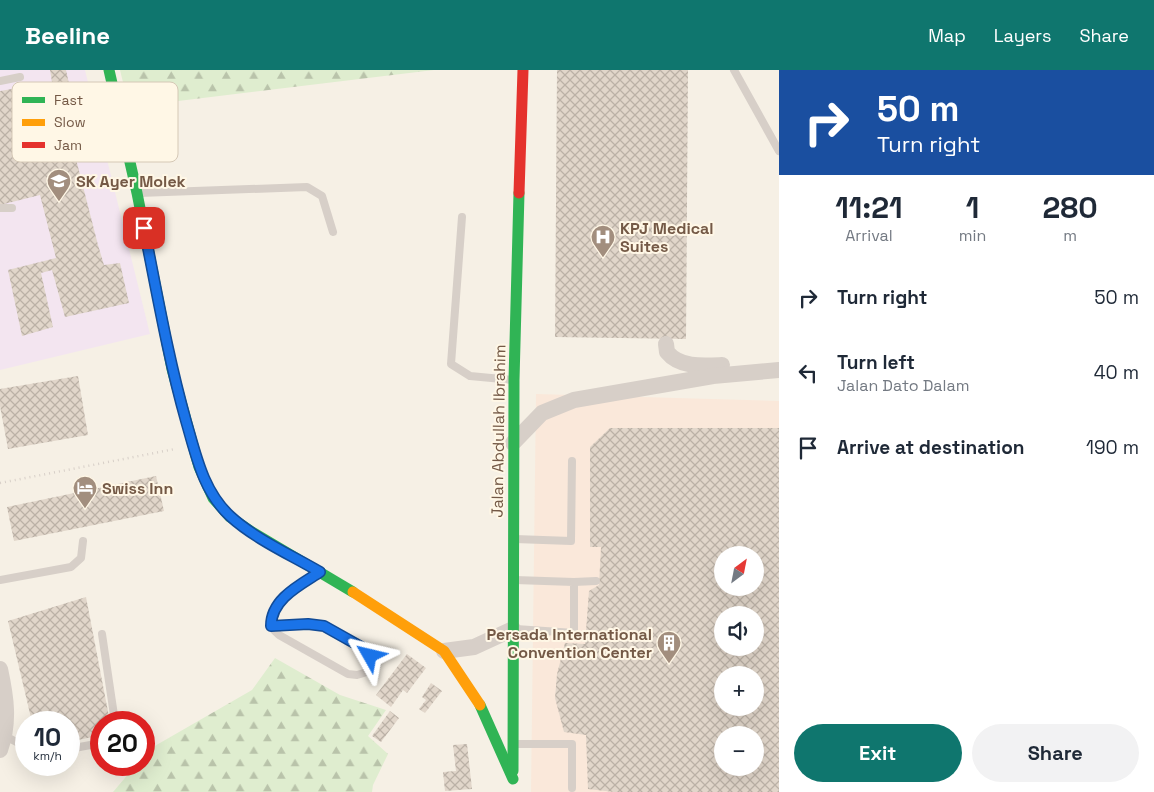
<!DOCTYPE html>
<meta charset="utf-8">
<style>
:root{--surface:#fff;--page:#f2f2f3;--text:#1f2937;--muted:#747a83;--accent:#0f766e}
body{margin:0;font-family:"Space Grotesk",sans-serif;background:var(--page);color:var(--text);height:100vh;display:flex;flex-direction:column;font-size:19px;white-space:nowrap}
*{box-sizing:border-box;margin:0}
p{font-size:16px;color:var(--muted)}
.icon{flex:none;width:28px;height:28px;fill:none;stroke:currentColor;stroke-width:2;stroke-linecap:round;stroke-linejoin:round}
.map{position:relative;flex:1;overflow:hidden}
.side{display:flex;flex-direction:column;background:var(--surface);width:375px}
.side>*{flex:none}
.hud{background:#1a4fa0;color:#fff;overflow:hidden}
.needle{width:32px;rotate:32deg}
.buttons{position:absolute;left:714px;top:476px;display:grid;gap:10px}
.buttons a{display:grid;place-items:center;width:50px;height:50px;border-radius:50%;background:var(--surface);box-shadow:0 5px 20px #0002;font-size:25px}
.speed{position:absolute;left:15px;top:641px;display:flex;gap:10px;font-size:25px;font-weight:700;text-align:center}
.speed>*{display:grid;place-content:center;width:65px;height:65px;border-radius:50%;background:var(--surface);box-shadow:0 5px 20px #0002;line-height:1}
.speed small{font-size:12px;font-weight:400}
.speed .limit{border:8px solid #d22;background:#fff;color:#111}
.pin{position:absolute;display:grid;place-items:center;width:42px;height:42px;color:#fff;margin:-21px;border-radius:10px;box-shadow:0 2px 8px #0006}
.me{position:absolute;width:55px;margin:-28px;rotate:307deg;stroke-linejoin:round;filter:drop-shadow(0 0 4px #0008)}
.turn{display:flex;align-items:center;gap:18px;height:105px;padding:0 15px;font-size:22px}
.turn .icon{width:65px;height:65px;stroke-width:2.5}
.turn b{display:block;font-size:35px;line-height:42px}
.eta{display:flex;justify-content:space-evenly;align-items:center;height:85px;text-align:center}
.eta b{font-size:30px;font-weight:700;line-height:35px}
.cta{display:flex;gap:10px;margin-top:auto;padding:10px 15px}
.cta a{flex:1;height:58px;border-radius:30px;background:var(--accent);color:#fff;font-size:20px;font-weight:700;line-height:58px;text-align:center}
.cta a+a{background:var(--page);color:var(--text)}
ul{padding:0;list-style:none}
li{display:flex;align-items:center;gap:15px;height:75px;padding:0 15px}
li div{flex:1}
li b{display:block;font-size:19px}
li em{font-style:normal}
header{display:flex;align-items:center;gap:30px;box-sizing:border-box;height:70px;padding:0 25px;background:var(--accent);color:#fff}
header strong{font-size:24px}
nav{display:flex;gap:28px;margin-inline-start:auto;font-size:18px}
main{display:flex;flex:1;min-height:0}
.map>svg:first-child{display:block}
</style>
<header>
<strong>Beeline</strong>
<nav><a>Map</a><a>Layers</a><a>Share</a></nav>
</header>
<main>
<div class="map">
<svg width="779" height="722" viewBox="0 0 779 722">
<defs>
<pattern id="forest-firs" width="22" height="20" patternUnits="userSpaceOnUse" patternTransform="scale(1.25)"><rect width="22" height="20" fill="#dfedcf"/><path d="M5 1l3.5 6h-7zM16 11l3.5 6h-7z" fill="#b9c3aa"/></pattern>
<pattern id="building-cross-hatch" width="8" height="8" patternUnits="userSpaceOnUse" patternTransform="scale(1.25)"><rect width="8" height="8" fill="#e1d6ca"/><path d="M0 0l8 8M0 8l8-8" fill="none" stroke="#bbb1a6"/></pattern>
</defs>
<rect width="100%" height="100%" fill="#f6f0e5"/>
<path fill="#fae8da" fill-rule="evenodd" d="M536,324l243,7v391h-248zM722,485h33v33h-33zM722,545h33v33h-33zM722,605h33v33h-33zM722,665h33v33h-33z"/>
<polygon fill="#f3e5f0" points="0,0 85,0 150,264 0,300"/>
<g fill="url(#forest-firs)">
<polygon points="120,0 434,0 129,37"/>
<polygon points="275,588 340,625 386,640 368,666 388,684 373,715 372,722 113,722 136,695 144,695 144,687 153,677 252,620"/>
</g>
<g fill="url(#building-cross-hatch)" fill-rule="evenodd">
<polygon points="50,0 66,0 85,87 76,89 98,175 104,195 120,193 129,233 65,247 52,200 41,203 53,257 22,266 8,200 56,188 40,125 0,135 0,21 52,12"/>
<polygon points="557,0 688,0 686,269 555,267"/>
<polygon points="78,306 88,365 8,379 0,336 0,319"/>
<path d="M610,358h169v364h-165l-26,-3 -2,-54 -22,-3 -9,-34 2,-24 8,-31 20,1 4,-53 10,-6 2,-38h-11v-100zM722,485h33v33h-33zM722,545h33v33h-33zM722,605h33v33h-33zM722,665h33v33h-33z"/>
<polygon points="156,406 164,441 14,471 7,437"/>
<polygon points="86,527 110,652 101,652 101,665 69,672 69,652 32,652 8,551"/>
<polygon points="407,584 426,598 407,623 403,620 391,637 376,625"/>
<polygon points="431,613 442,621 425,643 419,639 426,630 422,627"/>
<polygon points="390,641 399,648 381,672 372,666"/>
<polygon points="467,674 472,719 445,721 443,702 456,701 453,675"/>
</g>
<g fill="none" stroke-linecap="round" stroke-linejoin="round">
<polyline stroke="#d7cfc8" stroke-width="2.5" stroke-dasharray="1 4" stroke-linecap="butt" points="0,413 175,379"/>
<g stroke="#d7cfc8" stroke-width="8">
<polyline points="734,0 779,81"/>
<polyline points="0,11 20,7"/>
<polyline points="139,123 307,117 322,126 333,162"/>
<polyline points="0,138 12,138"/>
<polyline points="462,147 451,294 470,306 512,310"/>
<polyline points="515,469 571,471 572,391"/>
<polyline points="0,510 71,497 81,488 83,471"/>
<polyline points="515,510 574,512 574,563 516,559"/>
<polyline points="574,512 596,511"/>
<path d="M271,556l37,-2 16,2 41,23c6,8 6,14 2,23l-10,3 -9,-1 -69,-39c-2,-2 -7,-6 -8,-9 -7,-21 32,-44 46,-52"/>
<polyline points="102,564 115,652"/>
<polyline points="5,666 26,677"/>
<polyline points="515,674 572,674 572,718"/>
<polyline points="69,679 101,673"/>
</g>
<g stroke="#d7cfc8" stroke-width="16">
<path d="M666,274l1,8c13,16 36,14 55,13"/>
<polyline points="513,373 542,343 574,330 713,306 779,300"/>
<polyline points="444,581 474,577 513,559"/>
<path d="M0,599c6,28 10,53 0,81"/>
</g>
<g stroke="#30b455" stroke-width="11">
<polyline points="109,0 137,123 172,299 199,397 213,428 230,447 252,462 353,522"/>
<polyline points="480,635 513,709"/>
<polyline points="513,701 514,310 519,123"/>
</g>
<polyline stroke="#ff9f0a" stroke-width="11" points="353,522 444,581 480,635"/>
<polyline stroke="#e5322d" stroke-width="11" points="519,123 523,0"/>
</g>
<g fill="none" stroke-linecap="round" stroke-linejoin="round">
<defs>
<path id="route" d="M144,158c13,65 24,129 42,193 10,34 17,70 44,95 25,23 61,39 90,56 -20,13 -49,27 -49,54l37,-2 16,2 41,23 5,7"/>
</defs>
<use href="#route" stroke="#114b97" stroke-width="12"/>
<use href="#route" stroke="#1a73e8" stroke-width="9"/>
</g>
<defs>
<symbol id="school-pin" viewBox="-11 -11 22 30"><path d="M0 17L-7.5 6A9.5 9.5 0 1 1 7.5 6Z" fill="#a28e7e" stroke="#fff7e6"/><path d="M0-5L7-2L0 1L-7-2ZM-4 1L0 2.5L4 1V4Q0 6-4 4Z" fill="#fff"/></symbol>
<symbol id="hospital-pin" viewBox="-11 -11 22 30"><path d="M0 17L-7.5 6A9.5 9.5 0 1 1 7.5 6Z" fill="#a28e7e" stroke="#fff7e6"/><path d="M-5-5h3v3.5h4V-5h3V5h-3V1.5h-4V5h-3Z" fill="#fff"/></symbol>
<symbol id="hotel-pin" viewBox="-11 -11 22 30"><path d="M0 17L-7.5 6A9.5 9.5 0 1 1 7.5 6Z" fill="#a28e7e" stroke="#fff7e6"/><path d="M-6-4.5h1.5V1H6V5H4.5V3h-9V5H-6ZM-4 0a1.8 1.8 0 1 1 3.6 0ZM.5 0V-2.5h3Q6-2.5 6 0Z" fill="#fff"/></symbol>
<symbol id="building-pin" viewBox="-11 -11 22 30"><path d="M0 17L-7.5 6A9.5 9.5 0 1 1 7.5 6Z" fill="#a28e7e" stroke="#fff7e6"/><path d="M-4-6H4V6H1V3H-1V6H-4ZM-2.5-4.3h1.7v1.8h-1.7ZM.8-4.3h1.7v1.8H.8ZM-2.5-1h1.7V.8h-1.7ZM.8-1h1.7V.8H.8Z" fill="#fff"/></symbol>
</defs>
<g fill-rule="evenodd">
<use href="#school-pin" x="45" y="97" width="28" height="38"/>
<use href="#hospital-pin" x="589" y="153" width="28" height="38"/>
<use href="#hotel-pin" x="71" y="404" width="28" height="38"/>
<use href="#building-pin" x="655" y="559" width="28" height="38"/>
</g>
<g text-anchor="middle" stroke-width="4" stroke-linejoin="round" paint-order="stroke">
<g font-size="16" font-weight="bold" fill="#745946" stroke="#fff7e6" text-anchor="start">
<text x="76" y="117">SK Ayer Molek</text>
<text x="620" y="164">KPJ Medical<tspan x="620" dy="18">Suites</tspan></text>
<text x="102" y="424">Swiss Inn</text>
<text x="652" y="570" text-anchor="end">Persada International<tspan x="652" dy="18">Convention Center</tspan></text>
</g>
<g font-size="16" fill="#745946" stroke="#fff7e6">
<text transform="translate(498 361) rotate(-89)" y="6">Jalan Abdullah Ibrahim</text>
</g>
</g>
<rect x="12" y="12" width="166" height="80" rx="8" fill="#fff7e6" stroke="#d5c8b6" stroke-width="1"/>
<rect x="22" y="27" width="23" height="6" fill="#30b455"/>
<rect x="22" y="49" width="23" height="7" fill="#ff9f0a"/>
<rect x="22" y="72" width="23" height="6" fill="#e5322d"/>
<g font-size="14" fill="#745946">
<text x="54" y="35">Fast</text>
<text x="54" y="57">Slow</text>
<text x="54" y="80">Jam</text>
</g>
</svg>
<div class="buttons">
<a><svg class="needle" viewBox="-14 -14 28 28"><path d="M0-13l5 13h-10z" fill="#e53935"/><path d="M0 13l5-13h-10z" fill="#747a83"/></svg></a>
<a><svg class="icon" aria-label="sound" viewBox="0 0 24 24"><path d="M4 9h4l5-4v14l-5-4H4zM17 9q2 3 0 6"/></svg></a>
<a>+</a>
<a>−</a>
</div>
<div class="speed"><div>10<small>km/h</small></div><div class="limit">20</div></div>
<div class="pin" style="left:144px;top:158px;background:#d93025"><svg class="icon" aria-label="arrive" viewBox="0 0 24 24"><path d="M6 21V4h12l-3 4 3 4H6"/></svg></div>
<svg class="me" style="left:370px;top:586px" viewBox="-20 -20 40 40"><path d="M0-17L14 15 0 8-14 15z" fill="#1a73e8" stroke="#fff" stroke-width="4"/></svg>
</div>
<section class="side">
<div class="hud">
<div class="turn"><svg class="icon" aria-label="right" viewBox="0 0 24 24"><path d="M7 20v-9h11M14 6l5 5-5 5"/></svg><div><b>50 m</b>Turn right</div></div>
</div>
<div class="eta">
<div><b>11:21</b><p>Arrival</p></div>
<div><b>1</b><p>min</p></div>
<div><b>280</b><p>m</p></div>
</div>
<ul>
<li><svg class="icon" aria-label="right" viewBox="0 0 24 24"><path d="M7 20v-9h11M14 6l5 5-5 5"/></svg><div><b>Turn right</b></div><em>50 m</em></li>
<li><svg class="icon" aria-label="left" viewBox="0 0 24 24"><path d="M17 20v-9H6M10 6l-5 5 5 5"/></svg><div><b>Turn left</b><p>Jalan Dato Dalam</p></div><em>40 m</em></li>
<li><svg class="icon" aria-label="arrive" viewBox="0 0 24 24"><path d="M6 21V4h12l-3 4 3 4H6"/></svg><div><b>Arrive at destination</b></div><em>190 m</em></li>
</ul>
<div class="cta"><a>Exit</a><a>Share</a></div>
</section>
</main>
